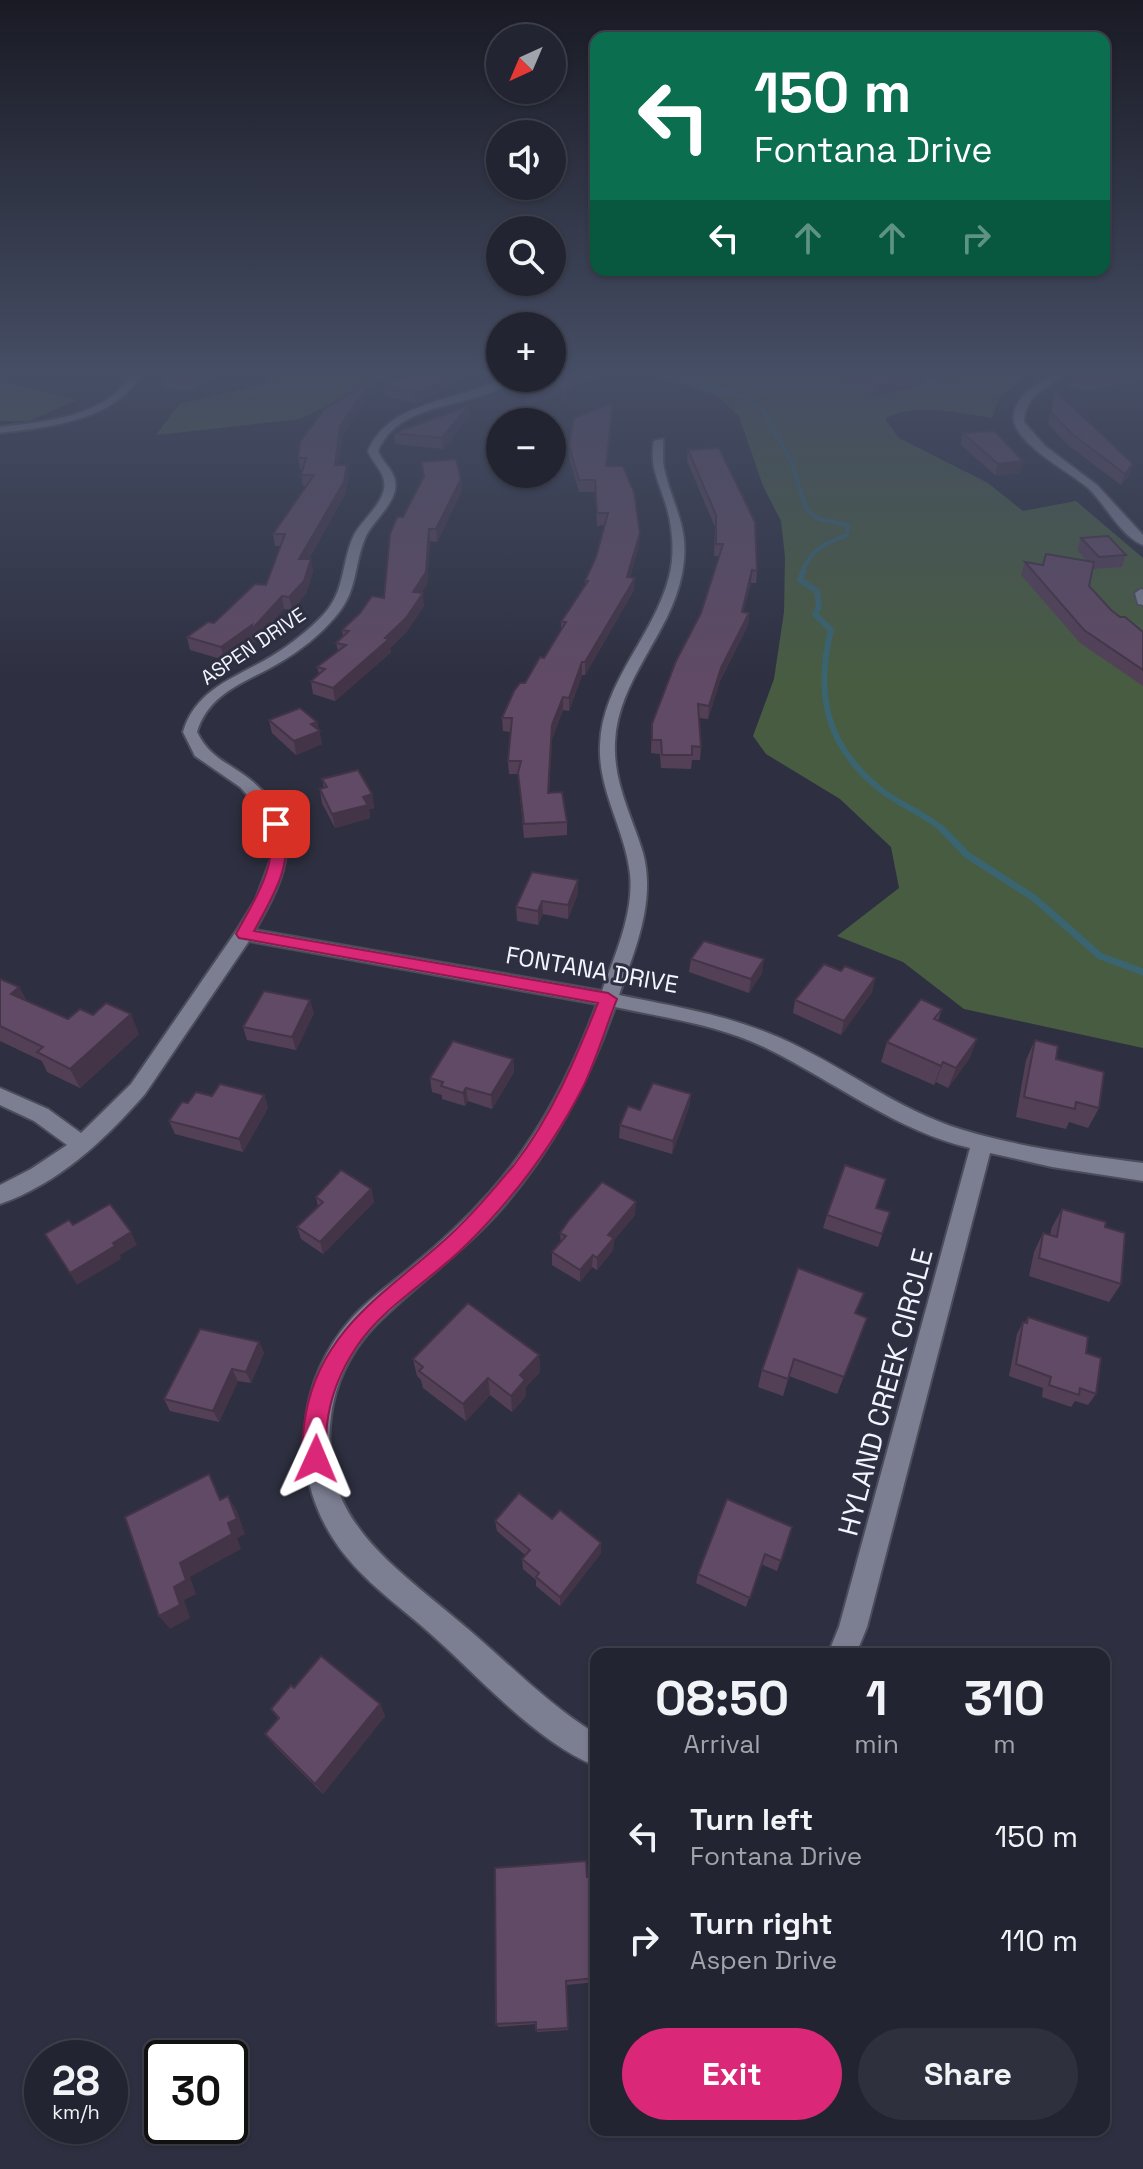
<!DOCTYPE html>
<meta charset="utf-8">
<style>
:root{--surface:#222431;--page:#2e303d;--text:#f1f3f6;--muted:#a2a4ab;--line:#3f414d;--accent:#db2777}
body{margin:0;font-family:"Space Grotesk",sans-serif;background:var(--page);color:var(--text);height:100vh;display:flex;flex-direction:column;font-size:30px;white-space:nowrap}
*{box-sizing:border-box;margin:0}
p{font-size:26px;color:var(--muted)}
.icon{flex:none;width:44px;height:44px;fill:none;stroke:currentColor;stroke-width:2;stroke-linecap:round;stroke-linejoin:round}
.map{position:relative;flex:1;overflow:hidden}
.details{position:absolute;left:590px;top:1648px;width:520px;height:488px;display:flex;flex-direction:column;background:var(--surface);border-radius:16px;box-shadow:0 2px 6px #0004,0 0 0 2px var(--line)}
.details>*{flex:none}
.guide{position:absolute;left:590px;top:32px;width:520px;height:244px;border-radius:16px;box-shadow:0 2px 6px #0004,0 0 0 2px var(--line);background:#0b6e4f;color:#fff;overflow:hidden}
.needle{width:52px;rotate:224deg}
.buttons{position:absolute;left:486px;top:24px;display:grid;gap:16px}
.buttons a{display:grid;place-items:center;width:80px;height:80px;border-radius:50%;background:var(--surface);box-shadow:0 2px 6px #0004,0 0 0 2px var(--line);font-size:40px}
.speed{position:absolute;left:24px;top:2040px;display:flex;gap:16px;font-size:40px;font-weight:700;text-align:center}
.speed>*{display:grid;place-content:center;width:104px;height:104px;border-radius:50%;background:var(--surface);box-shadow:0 2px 6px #0004,0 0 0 2px var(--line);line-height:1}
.speed small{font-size:20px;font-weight:400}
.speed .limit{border:4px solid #111;border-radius:12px;background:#fff;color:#111}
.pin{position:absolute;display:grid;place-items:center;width:68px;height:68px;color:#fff;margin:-34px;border-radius:16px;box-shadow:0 4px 12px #0006}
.me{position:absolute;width:88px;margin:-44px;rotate:1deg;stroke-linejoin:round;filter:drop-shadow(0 0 6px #0008)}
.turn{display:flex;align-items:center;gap:28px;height:168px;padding:0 32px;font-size:36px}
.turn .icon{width:104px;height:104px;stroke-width:2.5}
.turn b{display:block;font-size:56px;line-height:68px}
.lanes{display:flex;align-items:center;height:76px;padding:0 32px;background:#0003;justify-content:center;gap:40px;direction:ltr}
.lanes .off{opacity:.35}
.eta{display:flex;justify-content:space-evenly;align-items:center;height:136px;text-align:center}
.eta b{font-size:48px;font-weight:700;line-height:56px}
.primary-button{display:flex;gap:16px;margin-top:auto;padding:16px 32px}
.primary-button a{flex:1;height:92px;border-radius:48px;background:var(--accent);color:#fff;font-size:32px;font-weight:700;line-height:92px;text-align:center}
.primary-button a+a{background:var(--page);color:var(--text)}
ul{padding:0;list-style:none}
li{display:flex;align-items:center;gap:24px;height:104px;padding:0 32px}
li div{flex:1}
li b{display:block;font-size:30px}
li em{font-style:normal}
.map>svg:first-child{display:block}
</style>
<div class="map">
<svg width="1143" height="2169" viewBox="0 0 1143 2169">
<rect width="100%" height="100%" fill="#2e3041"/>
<g fill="#485c42">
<polygon points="276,375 392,375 300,419 156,435 179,404 266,384"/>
<path d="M651,375h375l-27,23 -7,20c-34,-5 -76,-16 -107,1l14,19 89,45 35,28 53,-10 67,57v490l-179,-39 -61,-47 -66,-26 62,-48 -8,-41 -51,-48 -74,-45 -13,-18 21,-57 10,-67 1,-55 -4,-36 -18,-35 -24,-70 -23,-21z"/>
<polygon points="0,379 7,383 77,400 29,421 0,421"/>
</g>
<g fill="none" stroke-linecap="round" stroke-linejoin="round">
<path stroke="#396470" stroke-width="4" d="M672,375l72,22 19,14 28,49 15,48 12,11 30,6 -1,10c-22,8 -37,15 -45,38"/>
<path stroke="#396470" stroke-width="6" d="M803,571l-3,9 17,11 2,16 -4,7 16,16c-16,65 -5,116 50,160 19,15 44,24 62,40"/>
<polyline stroke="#396470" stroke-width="7" points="941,828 967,855 1034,898 1100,956 1143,972"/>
<defs>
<g id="street">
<path d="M131,375h10c-27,46 -93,52 -141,58v-6c43,-5 106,-10 131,-52z"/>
<polygon points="905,375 921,375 938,382 933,385"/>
<path d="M1051,375h12c-19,16 -37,19 -39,47l21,24 52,39 46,50v10c-24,-10 -37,-41 -56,-58 -19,-16 -68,-41 -73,-66 -4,-22 22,-36 37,-46z"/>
<path d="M504,378h12c-39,32 -116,20 -138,73 4,10 13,17 16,26 8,22 -20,42 -28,59 -13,29 -7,53 -30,80 -16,19 -36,35 -57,47 -32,19 -70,29 -82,69 14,28 32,30 55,49 55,47 35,95 3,149l347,61c13,-36 32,-78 28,-117 -5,-45 -32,-83 -30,-129 2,-63 54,-109 69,-168 6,-22 4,-49 -3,-72 -7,-23 -17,-39 -12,-64l9,-2c1,9 -1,19 1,29 9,41 27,59 18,106 -12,61 -64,105 -67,168 -2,41 17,74 28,111 13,48 -8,97 -24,142 54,11 108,20 159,42 63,27 118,73 185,93 59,18 120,25 180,33v18l-91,-14 -62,-14 -123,474 -11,27h-28l11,-27 131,-479c-73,-17 -135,-66 -202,-99 -48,-24 -102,-31 -153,-42 -27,76 -65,148 -119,208 -38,42 -86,74 -125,115 -21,23 -36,54 -40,86 -13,101 57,145 125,203 47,38 88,83 140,115v32c-66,-27 -124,-98 -179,-144 -30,-25 -64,-51 -85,-85 -43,-68 -35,-158 20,-219 17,-19 39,-34 59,-51 28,-23 55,-48 79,-75 49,-55 82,-120 107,-188l-348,-63 -104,153c-40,46 -87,90 -145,110v-19l31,-16 36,-24 -33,-24 -34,-16v-17l48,21 33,24 50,-49 106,-154 19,-31 15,-40 1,-19 -11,-30 -21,-23 -45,-31 -12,-24c13,-44 53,-54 89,-76 19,-12 37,-26 52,-42 22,-24 17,-52 30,-79 9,-17 37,-37 29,-58 -3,-9 -12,-17 -15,-26 22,-52 92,-49 136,-73z"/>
<polygon points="1141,589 1143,590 1143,605 1138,604 1135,593"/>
</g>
</defs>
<use href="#street" stroke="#4c4d5b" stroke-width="4"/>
<use href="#street" fill="#7c7e92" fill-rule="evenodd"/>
</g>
<g fill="#534057">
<polygon points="162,375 213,375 195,390 164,388"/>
<polygon points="406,375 471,375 450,385 450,387 416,404 385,396 384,385"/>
<polygon points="839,375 926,375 924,385 874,397"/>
<polygon points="928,375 965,375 941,381"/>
<polygon points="1074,375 1143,375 1143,379 1111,387 1103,384 1095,391 1069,387"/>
<polygon points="375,388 342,437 338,465 349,476 345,494 309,559 313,571 306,594 292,610 284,609 253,644 252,639 224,660 190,650 187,637 214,623 266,585 280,546 275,546 273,534 306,486 303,486 301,475 302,469 300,469 298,458"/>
<polygon points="1055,390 1133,464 1129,476 1121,485 1068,445 1048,424"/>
<polygon points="613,402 607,466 639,545 630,577 634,590 585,675 582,675 569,711 563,710 552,739 549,793 567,822 567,835 524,838 518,774 509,774 508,761 511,732 503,731 502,718 525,683 544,658 561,630 561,622 585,585 585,581 596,557 604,525 597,526 595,492 579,492 569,457 569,446"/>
<polygon points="468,406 469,417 443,449 395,444 394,433"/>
<polygon points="963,433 1023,461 1020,473 995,475 961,445"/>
<polygon points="688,450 757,571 756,583 751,583 743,612 749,613 748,625 720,681 708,719 699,718 701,747 700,760 692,760 691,769 661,768 660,754 651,753 652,724 701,613 719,556 714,556 715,527 687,461"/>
<polygon points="421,462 461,479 462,490 437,542 430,541 427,584 421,593 424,606 407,631 390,648 391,652 335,701 313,694 311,681 319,674 317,667 338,651 336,643 343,636 342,630 384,598 403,517 423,478"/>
<polygon points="1081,538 1126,555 1122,567 1094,569 1093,568 1089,586 1111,610 1120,617 1143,632 1143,686 1080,643 1021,575 1025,562 1043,565 1086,560 1077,550"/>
<polygon points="269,720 317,722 322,744 296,755 272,733"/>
<polygon points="322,779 372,794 374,808 369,809 370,818 335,828 322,803 320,789 324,788"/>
<polygon points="578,880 578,893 568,919 543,914 538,925 517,921 516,907"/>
<polygon points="691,959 762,973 749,993 689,972"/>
<polygon points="841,971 875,978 872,992 841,1035 793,1013 795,1000"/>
<polygon points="0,979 19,987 26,1000 68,1019 139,1034 80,1088 47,1072 42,1061 0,1041"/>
<polygon points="942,1009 938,1021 977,1039 969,1059 948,1088 936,1082 934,1085 881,1062 887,1042"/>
<polygon points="314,1013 296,1050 247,1040 243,1027"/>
<polygon points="1035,1040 1056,1059 1099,1108 1088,1128 1069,1122 1066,1129 1016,1117 1026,1060"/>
<polygon points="513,1059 514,1072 492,1109 468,1101 465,1106 442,1099 442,1095 432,1092 430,1078"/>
<polygon points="691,1094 689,1107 672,1154 619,1138 620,1125 640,1110"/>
<polygon points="264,1095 268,1108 243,1152 175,1134 169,1121 188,1103 212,1096"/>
<polygon points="371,1189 374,1202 323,1254 301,1239 297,1227 318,1206 316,1197"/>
<polygon points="876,1208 890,1212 878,1247 823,1228 827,1215"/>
<polygon points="1062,1209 1105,1227 1121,1284 1109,1302 1029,1276 1034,1252 1043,1233 1050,1235 1052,1227"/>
<polygon points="635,1215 614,1240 613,1250 597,1270 592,1267 580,1282 552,1265 552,1252 561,1243 560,1233"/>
<polygon points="856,1313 867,1318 837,1394 789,1376 783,1396 758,1387 762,1370"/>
<polygon points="1028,1317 1086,1353 1096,1394 1088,1405 1075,1401 1071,1407 1042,1397 1043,1388 1009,1376 1017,1334 1023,1322 1025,1322"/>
<polygon points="259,1342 264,1353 251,1383 238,1381 219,1422 170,1411 164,1399"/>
<polygon points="539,1355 540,1372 526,1387 526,1396 512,1412 490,1395 466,1421 423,1388 421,1380 417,1376 413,1359"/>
<polygon points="552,1519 601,1553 560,1606 536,1586 536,1580 523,1569 522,1559 525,1555 497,1531 495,1521"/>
<polygon points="792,1527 777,1571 761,1564 746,1607 696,1583 698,1574"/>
<polygon points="294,1688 380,1704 385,1716 323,1794 274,1745 265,1734 278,1719 271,1709"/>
<polygon points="587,1877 596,1877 596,1982 566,1985 568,2030 537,2032 536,2024 499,2027 496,2024"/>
</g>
<g fill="#433447">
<polygon points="194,375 213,375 195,390 192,376"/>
<polygon points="448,375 471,375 450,385 450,387 416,404 415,393"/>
<polygon points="577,375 604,375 573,387 562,405 562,395 573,377"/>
<polygon points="923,375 926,375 924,385 874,397 876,386"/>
<polygon points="942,375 965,375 941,381"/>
<polygon points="1104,375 1106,375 1103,384 1095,391 1098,380"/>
<polygon points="1119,375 1143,375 1143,379 1111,387 1114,376"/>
<polygon points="374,378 375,388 342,437 337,477 335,465 340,426"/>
<polygon points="563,380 563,391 526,405 526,394"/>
<polygon points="613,402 613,413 605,478 606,466"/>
<polygon points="468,406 469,417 443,449 442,438"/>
<polygon points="1023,461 1020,473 995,475 998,464"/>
<polygon points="1133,464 1129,476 1121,485 1125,474"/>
<polygon points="347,465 349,476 345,494 302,571 299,559"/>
<polygon points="461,479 462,490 437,542 436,529"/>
<polygon points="429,529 430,541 427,584 414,604 413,592"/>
<polygon points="640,533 639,545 627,589 627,577"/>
<polygon points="311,559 313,571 306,594 292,610 289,597"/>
<polygon points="752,570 751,583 740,624 742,612"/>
<polygon points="635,578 634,590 585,675 585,662"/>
<polygon points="423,593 424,606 407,631 390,648 391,652 335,701 333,688 385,638"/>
<polygon points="282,596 284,609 253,644 252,639 224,660 221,647"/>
<polygon points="749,613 748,625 720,681 708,719 709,706 721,668"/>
<polygon points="582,662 582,675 569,711 569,698"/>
<polygon points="563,697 563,710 552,739 549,806 552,725"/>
<polygon points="317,722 322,744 296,755 294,741 311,724"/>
<polygon points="372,794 374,808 369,809 370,818 335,828 332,814 363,797"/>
<polygon points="578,880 578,893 568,919 568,905"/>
<polygon points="542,901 543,914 538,925 538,911"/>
<polygon points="764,959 762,973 749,993 751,979"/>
<polygon points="875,978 872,992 841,1035 844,1021"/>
<polygon points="19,987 29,1007 11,994"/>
<polygon points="310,1000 314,1013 296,1050 292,1037"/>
<polygon points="131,1014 139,1034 80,1088 70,1069"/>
<polygon points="977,1039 969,1059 948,1088 956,1068"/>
<polygon points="513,1059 514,1072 492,1109 491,1095"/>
<polygon points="943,1062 936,1082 934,1085 941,1066"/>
<polygon points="466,1088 468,1101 465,1106 463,1093"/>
<polygon points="691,1094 689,1107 672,1154 673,1141"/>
<polygon points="264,1095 268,1108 243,1152 239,1139"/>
<polygon points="371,1189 374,1202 323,1254 320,1242"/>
<polygon points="636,1202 635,1215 614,1240 613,1250 597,1270 597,1258 608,1235"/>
<polygon points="131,1232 137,1245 120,1255 121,1259 77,1285 70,1273 113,1243"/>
<polygon points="593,1255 592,1267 580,1282 580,1270"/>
<polygon points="259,1342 264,1353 251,1383 246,1372"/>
<polygon points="539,1355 540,1372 526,1387 526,1396 512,1412 511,1396 520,1375"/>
<polygon points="232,1369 238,1381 219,1422 213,1411"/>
<polygon points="488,1378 490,1395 466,1421 463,1404"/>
<polygon points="228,1496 237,1511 245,1534 237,1538 241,1549 190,1577 196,1594 184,1600 190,1618 170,1629 159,1616 180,1563 228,1523"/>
<polygon points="601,1543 601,1553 560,1606 560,1597"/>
<polygon points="380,1704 385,1716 323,1794 315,1784"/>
</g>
<g fill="#604a65" stroke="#433447" stroke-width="2">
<polygon points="406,375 448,375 447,376 450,377 415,393 384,385"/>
<polygon points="552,375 577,375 573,377 562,395 563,380 526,394 536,378 552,378"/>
<polygon points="858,375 923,375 876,386"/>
<polygon points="1074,375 1104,375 1098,380 1072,376"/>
<polygon points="374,378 340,426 335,465 347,465 344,482 299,559 311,559 304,581 289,597 282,596 250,631 252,625 221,647 187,637 208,622 214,623 255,584 266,585 285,534 273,534 314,475 301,475 306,458 298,458 300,442 324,409"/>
<polygon points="1055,390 1133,464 1125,474 1071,433 1051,412"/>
<polygon points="613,402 606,466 623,466 634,492 640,533 627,577 635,578 585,662 582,662 569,698 563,697 552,725 548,793 562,792 567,822 524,824 518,773 521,761 508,761 512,718 502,718 514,691 520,683 525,683 540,657 544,658 566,622 561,622 588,581 585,581 596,557 608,513 597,513 595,480 579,480 569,446 574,418"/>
<polygon points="468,406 442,438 394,433"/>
<polygon points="994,431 1023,461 998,464 963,433"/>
<polygon points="719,448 755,522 757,571 752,570 742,612 749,613 721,668 709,706 698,704 701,747 692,746 692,755 662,755 661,740 652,740 652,724 676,661 701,613 723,544 716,544 716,515 688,450"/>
<polygon points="456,459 461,479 436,529 429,529 426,572 413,592 423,593 406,618 385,638 389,639 333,688 311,681 325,669 317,667 346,645 336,643 349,631 342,630 360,613 372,596 384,598 390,534 397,517 403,517 424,476 421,462"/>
<polygon points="1108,536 1126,555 1099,557 1081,538"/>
<polygon points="1046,554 1094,562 1089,586 1111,610 1120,617 1125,617 1143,632 1143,670 1084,630 1025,562 1043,565"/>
<polygon points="300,708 317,722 311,724 320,731 294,741 269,720"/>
<polygon points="358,770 372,794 363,797 368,805 332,814 320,789 327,787 322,779"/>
<polygon points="532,872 578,880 568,905 542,901 538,911 516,907"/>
<polygon points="704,941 764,959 751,979 691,959"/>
<polygon points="824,964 841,971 845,966 875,978 844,1021 795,1000"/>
<polygon points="0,979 19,987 11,994 68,1019 80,1009 93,1015 106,1003 131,1014 70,1069 37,1052 43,1047 0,1026"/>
<polygon points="264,991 310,1000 292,1037 243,1027"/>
<polygon points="921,999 942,1009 934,1019 977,1039 956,1068 943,1062 941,1066 887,1042"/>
<polygon points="1035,1040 1058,1046 1056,1059 1104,1072 1099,1108 1076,1102 1075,1109 1024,1097"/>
<polygon points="453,1041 513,1059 491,1095 466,1088 463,1093 441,1086 443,1082 430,1078"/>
<polygon points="653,1083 691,1094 673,1141 620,1125 628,1106 640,1110"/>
<polygon points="220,1084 264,1095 239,1139 169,1121 182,1102 188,1103 196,1092 212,1096"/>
<polygon points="845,1165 886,1179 876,1208 890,1212 882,1234 827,1215"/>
<polygon points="341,1170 371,1189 320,1242 297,1227 323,1202 316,1197"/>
<polygon points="602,1182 636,1202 608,1235 614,1238 597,1258 593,1255 580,1270 552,1252 566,1236 560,1233 569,1220"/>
<polygon points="110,1204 131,1232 113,1243 115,1246 70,1273 45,1234 69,1220 73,1225"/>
<polygon points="1062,1209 1106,1222 1105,1227 1125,1233 1121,1284 1039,1258 1043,1233 1057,1237"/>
<polygon points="798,1268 864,1293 855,1313 867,1318 844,1377 794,1359 788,1379 762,1370"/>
<polygon points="468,1303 539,1355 520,1375 525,1380 511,1396 488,1378 463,1404 419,1371 423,1367 413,1359"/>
<polygon points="1028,1317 1088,1337 1086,1353 1101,1358 1096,1394 1080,1388 1079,1395 1049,1385 1051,1377 1016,1364 1023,1322 1027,1323"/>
<polygon points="200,1329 259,1342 246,1372 232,1369 213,1411 164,1399"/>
<polygon points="209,1474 220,1500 228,1496 237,1519 228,1523 232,1534 180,1563 186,1580 174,1587 180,1605 159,1616 125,1517"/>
<polygon points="519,1493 552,1519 560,1510 601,1543 560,1597 536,1577 539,1573 522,1559 530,1550 495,1521"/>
<polygon points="727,1499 792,1527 781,1561 765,1554 750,1598 698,1574"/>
<polygon points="321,1656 380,1704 315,1784 265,1734 279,1718 271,1709 291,1685 294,1688"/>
<polygon points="586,1861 587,1877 596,1877 596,1978 566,1981 568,2028 536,2030 536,2022 496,2024 495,1868"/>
</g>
<linearGradient id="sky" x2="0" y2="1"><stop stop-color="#191a24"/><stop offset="0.55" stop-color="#464e65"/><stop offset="1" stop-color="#464e65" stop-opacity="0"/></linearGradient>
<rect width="1143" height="679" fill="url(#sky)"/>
<path fill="#db2777" stroke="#8e194d" stroke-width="2" d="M276,819l7,5c11,40 -10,72 -29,107l354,62 9,6c-11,28 -20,58 -33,86 -30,59 -72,115 -119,161 -34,34 -81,60 -108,100 -16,24 -27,50 -30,79 -2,14 3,28 -3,42l-8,3 -9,-3c-7,-16 -4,-37 -1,-54 16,-86 83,-122 142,-176 24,-22 45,-47 66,-72 38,-49 61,-105 84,-162l-359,-65 -3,-4c19,-35 43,-69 33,-110z"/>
<g text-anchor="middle" stroke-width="6" stroke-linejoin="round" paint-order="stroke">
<g font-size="20" fill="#f2f4ff" stroke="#2e3041">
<text transform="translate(253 646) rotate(-34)" y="7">ASPEN DRIVE</text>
</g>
<g font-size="24" fill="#f2f4ff" stroke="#2e3041">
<text transform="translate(592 970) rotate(10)" y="8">FONTANA DRIVE</text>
</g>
<g font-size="28" fill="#f2f4ff" stroke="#2e3041">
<text transform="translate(885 1392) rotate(-75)" y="10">HYLAND CREEK CIRCLE</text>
</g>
</g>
</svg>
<div class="buttons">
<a><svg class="needle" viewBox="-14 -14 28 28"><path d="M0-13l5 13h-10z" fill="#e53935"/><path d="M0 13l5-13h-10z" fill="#a2a4ab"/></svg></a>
<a><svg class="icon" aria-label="sound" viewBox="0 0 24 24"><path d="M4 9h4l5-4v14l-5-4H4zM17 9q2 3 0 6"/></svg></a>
<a><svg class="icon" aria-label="search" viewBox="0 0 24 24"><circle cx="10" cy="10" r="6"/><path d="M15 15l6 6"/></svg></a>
<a>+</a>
<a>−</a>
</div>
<div class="speed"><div>28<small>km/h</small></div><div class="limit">30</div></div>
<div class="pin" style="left:276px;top:824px;background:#d93025"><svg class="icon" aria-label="arrive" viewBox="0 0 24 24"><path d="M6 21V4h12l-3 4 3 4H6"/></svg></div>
<svg class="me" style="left:316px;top:1459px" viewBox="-20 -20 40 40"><path d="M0-17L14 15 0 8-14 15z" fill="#db2777" stroke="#fff" stroke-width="4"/></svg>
<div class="guide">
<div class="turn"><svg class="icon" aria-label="left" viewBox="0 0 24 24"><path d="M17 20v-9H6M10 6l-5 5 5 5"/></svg><div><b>150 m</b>Fontana Drive</div></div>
<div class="lanes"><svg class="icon" aria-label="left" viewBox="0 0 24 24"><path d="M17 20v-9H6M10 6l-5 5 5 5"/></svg><svg class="icon off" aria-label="ahead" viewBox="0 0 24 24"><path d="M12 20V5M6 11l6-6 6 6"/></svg><svg class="icon off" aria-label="ahead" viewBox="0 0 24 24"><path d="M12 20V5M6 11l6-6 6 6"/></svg><svg class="icon off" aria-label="right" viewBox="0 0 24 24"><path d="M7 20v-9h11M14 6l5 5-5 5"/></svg></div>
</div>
<section class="details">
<div class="eta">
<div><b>08:50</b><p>Arrival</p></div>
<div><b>1</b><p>min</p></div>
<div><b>310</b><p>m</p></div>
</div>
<ul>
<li><svg class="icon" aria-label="left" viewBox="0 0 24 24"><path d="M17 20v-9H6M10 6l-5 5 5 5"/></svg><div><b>Turn left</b><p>Fontana Drive</p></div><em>150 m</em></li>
<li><svg class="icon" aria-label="right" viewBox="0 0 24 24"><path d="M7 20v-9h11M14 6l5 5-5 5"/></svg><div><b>Turn right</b><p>Aspen Drive</p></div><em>110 m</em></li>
</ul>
<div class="primary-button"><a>Exit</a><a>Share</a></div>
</section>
</div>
